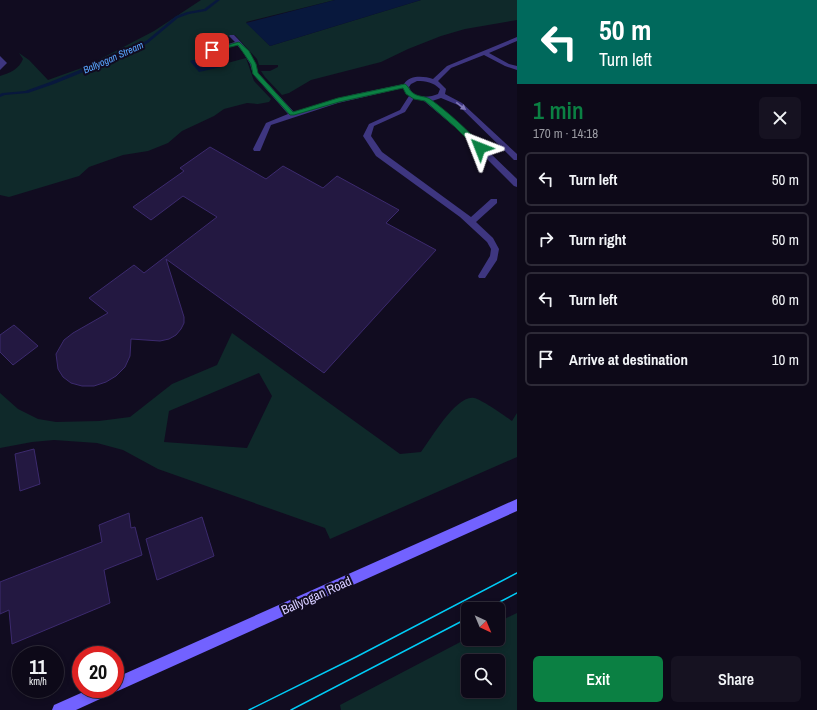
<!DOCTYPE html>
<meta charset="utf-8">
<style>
:root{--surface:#0d0918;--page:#161221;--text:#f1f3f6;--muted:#9a9aa2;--line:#2d2a37;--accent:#0b8043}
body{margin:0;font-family:"Archivo Narrow",sans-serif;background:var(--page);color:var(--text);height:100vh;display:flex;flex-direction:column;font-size:15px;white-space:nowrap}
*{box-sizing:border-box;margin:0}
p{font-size:13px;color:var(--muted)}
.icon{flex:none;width:22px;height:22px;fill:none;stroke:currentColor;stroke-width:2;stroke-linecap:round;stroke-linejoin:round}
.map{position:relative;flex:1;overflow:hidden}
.details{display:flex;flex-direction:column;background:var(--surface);width:300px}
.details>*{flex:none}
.top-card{background:#00695c;color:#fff;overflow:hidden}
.needle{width:26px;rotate:136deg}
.buttons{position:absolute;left:461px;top:602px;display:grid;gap:8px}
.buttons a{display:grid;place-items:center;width:44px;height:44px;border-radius:6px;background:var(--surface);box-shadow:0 2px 6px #0003,0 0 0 1px var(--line);font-size:20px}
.speed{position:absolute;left:12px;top:646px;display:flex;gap:8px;font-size:20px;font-weight:700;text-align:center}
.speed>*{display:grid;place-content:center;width:52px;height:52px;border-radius:50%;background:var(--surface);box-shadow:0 2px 6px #0003,0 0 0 1px var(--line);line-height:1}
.speed small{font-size:10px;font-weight:400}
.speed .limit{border:6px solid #d22;background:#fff;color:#111}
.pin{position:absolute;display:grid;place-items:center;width:34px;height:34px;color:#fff;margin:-17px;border-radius:8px;box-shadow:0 2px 6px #0006}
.me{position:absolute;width:44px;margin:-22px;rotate:315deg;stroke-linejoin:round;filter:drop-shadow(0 0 3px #0008)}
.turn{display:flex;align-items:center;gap:14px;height:84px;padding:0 16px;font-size:18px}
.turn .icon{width:52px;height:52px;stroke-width:2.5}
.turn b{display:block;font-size:28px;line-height:34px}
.round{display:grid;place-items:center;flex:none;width:42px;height:42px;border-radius:6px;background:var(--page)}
.summary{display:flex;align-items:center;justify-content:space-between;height:68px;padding:0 16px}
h1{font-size:24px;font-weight:600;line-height:30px;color:var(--accent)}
.primary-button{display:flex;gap:8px;margin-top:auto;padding:8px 16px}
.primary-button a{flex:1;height:46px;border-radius:6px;background:var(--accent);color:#fff;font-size:16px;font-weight:600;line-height:46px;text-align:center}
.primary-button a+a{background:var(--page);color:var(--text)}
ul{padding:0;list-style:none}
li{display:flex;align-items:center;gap:12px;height:54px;margin:0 8px 6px;padding:0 8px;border:2px solid var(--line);border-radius:6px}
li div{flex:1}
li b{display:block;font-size:15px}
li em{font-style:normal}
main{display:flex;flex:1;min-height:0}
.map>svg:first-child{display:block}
</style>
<main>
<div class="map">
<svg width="517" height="710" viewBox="0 0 517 710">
<rect width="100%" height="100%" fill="#110c20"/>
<g fill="#0f292a" fill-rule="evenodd">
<path d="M201,0h134l-89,22 24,24 151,-46h96v20l-52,9 -24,7 -33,13 -27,13 -70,18 -22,13 -7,2 -17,-18 -4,-6h9l8,-4v-2h-19l-2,-6 -22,-24 -8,2c-2,7 -11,8 -18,10l2,3 -5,1 4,5 -19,5 30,6 -1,-2 26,-7 8,23 17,18 -2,3 -11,2 -11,-1 -23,6 -10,7 -32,15 -14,12 -20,8 -25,4 -34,12 -10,9 -70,21 -9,-2v-119c10,-3 19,-7 23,-17l-4,-6 10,7 19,20 39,-14 67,-35z"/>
<path d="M232,333l168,121 21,-2c10,-13 35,-57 53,-54 7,1 31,18 38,23l5,-8v44l-187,82 -5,-11 -167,-59 -35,-19 -26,-7 -43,-3 -22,2 -32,6v-55l18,16 20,10 18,3 43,-1 31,-4 42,-33 45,-19zM259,373l13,23 -25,52 -83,-6 5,-31z"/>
<path d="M517,613v97h-176l-1,-5 128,-67 30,1v-17zM468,661h30v30h-30z"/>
</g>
<g fill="#08183d">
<polygon points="335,0 421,0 270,46 246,23"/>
<polygon points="212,56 221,67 199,72 190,61"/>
</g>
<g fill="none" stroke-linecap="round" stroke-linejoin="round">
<polygon fill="#08183d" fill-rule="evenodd" points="216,0 220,0 206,11 189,14 178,18 148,43 123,56 54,84 28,93 5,95 0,97 0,94 2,93 25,91 50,82 119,54 146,41 176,16 187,12 204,9"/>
</g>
<g fill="#231841" stroke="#3c2a6e">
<polygon points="210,147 266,179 283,166 323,188 337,176 399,210 386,223 436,250 324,373 166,259 184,317 184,323 181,329 176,335 169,339 160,341 131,339 130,356 125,367 116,376 106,382 94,386 82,386 71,383 63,377 58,369 56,354 64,340 73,333 108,313 89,298 134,265 144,273 217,217 183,196 151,220 133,207 184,171 180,168"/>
<polygon points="14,325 38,346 13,365 0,352 0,335"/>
<polygon points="34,449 40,484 20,491 15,454"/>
<polygon points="129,513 131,528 135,527 142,555 104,570 110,603 12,644 9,610 0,614 0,582 102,542 99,525"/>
<polygon points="202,517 214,556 157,580 146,539"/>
</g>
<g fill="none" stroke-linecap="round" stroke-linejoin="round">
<g fill="#3e3680" fill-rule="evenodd">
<path d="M230,35h4c11,11 20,21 24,38l36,39 57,-17 53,-11c6,-9 19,-8 29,-5l14,-13 70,-29v4l-28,12 20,11 8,2v4l-12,-4 -21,-11 -33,13 -13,13 8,8 -1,5 17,9 55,51v6h-3l-56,-55 -17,-7 -9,3 28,23 57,55v8l-3,-1 -58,-58 -32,-27 -10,-3 -9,14 -31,14 -3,10 11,16 89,65 20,-18h6v4l-21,19 17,16 6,11 -2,11 -12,18h-6l-1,-2 12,-20 1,-7 -4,-7 -27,-25 -84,-61 -13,-20 6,-12 31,-14 9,-14 -6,-8 -65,15 -67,22 -10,24 -1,2h-6l-1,-2 13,-26 22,-9 -35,-40 -3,-10 -7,-12 -6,-7 -26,6v-2l24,-7 -6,-6zM417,81c9,0 16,1 23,8l-2,5c-9,4 -25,5 -29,-7l2,-3z"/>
<polygon points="0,56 7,63 0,70"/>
</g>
<polygon fill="#7262ff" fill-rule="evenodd" points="517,499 517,511 120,690 115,692 112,691 111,694 76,710 52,710 54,705 90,689 115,689 115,678"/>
<g stroke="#00ccf6" stroke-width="1.5">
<polyline points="486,609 517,593"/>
<polyline points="249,710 356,657 517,573"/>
<polyline points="291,710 468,618"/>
</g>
</g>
<defs><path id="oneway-solid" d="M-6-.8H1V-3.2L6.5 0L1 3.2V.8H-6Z"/></defs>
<use fill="#8279b9" href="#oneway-solid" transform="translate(461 106) rotate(37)"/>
<path fill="#0b8043" stroke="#07532c" d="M239,42l10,9 7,13 2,9 35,39 45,-14 67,-14c4,2 4,7 8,9 5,4 12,3 17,6 18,13 40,33 54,49l-6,2 -23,-23 -30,-26 -11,-2 -8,-5 -3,-6 -64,14 -45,13h-4l-37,-41 -2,-10 -13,-19 -26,7 -2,-2z"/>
<g text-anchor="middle" stroke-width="4" stroke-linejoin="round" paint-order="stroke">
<g font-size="10" font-style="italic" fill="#59a6ff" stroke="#110c20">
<text transform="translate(113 57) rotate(-24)" y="4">Ballyogan Stream</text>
</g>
<g font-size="13" fill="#d5cbff" stroke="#110c20">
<text transform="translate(316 595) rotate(-24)" y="5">Ballyogan Road</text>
</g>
</g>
</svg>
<div class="buttons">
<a><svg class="needle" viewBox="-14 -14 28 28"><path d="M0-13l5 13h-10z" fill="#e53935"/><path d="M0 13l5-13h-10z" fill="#9a9aa2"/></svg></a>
<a><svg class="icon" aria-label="search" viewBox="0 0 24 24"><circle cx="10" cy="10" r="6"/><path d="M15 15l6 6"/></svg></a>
</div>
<div class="speed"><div>11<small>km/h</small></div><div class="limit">20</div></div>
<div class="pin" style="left:212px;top:50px;background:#d93025"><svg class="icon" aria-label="arrive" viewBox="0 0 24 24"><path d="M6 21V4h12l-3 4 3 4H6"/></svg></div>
<svg class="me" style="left:480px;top:148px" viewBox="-20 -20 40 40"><path d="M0-17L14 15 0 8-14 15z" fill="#0b8043" stroke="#fff" stroke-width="4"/></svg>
</div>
<section class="details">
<div class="top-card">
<div class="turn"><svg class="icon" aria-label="left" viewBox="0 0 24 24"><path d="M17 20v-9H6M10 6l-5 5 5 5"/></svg><div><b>50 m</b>Turn left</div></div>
</div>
<div class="summary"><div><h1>1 min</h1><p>170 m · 14:18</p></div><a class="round"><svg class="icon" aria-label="close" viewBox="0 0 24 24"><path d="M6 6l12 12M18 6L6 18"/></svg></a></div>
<ul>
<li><svg class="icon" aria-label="left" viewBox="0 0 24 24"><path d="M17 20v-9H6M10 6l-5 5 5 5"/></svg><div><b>Turn left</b></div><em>50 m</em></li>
<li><svg class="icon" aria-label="right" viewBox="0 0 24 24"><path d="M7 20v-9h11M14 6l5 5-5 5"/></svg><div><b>Turn right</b></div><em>50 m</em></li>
<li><svg class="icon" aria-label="left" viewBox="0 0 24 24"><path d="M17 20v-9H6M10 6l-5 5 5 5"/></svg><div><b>Turn left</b></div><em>60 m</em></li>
<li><svg class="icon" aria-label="arrive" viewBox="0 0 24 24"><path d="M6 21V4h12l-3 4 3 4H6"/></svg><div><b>Arrive at destination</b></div><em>10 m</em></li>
</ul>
<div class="primary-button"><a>Exit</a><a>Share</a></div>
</section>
</main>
